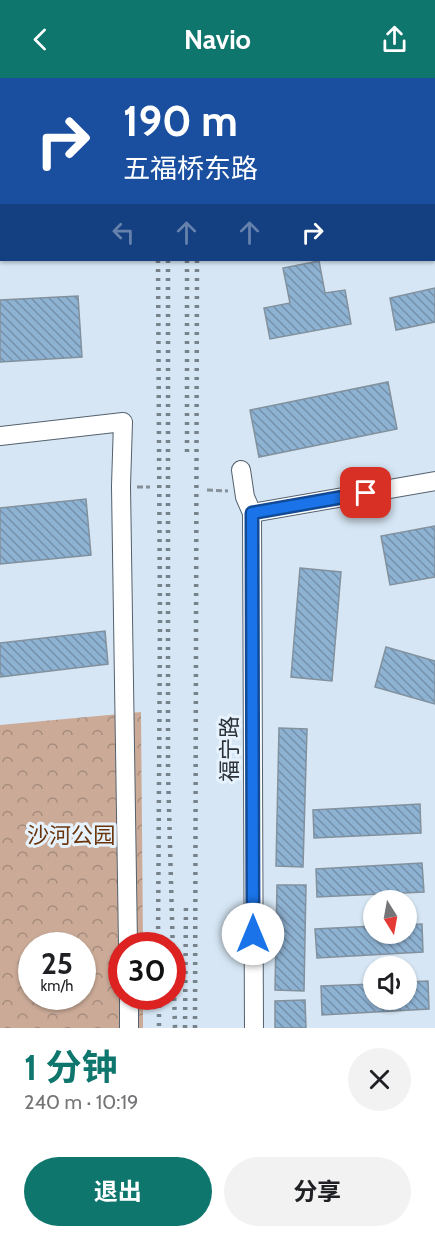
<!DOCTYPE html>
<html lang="zh">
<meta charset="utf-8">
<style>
:root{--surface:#fff;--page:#f2f2f2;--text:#202124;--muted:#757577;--accent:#0f766e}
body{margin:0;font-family:Cabin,"Noto Sans SC",sans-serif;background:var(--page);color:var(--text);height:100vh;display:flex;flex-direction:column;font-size:22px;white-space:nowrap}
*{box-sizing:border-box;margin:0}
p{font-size:20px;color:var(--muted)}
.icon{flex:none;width:33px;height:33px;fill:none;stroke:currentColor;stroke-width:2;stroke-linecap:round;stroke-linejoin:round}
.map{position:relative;height:950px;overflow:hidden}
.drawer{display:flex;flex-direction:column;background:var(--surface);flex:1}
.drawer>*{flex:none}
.top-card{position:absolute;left:0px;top:0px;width:435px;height:183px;box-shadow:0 2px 4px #0004;background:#1a4fa0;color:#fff;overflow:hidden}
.needle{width:39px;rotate:169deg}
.fabs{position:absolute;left:363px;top:812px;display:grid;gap:12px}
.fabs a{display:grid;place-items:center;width:54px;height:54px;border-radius:50%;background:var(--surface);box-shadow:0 2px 4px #0004;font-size:30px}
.speed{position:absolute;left:18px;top:854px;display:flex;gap:12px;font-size:30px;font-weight:700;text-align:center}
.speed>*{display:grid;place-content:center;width:78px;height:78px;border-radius:50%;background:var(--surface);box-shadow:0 2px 4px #0004;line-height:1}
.speed small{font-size:15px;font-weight:400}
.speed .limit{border:9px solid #d22;background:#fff;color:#111}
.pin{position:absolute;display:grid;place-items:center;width:51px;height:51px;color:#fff;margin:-26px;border-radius:12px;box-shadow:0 3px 9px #0006}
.me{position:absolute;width:66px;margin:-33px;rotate:0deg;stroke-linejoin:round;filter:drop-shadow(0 0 4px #0008)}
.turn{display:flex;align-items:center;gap:21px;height:126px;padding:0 24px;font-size:27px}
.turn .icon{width:78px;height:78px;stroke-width:2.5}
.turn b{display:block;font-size:42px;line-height:51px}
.lanes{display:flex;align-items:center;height:57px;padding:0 24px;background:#0003;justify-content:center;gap:30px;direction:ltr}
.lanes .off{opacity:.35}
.round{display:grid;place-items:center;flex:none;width:63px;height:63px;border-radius:32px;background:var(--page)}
.headline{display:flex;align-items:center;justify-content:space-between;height:102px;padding:0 24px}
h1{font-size:36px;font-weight:700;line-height:45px;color:var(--accent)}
.button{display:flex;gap:12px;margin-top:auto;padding:12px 24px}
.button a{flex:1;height:69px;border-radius:36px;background:var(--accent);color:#fff;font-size:24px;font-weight:700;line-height:69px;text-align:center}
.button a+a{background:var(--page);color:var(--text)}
header{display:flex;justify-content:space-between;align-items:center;height:78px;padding:0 24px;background:var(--accent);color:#fff;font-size:27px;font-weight:700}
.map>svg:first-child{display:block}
</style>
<header><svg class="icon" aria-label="back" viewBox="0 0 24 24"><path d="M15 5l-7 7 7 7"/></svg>Navio<svg class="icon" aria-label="share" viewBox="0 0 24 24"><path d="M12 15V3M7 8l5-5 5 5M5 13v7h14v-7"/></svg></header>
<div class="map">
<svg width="435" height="950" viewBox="0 0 435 950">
<defs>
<pattern id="park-crowns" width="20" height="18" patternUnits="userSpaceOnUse" patternTransform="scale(1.5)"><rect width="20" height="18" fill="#cbab98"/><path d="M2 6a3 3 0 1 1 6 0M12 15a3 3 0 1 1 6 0" fill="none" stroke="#a58c7d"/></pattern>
<pattern id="building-back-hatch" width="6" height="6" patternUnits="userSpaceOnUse" patternTransform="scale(1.5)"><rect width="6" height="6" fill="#8eb2d2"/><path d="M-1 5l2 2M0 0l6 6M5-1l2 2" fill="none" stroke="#7491ab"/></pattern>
</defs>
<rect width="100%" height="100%" fill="#d6e6f4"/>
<path fill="url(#park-crowns)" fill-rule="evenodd" d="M141,634l2,233h-21v51h21v32h-143v-303zM32,867h50v51h-50z"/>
<g fill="url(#building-back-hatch)" stroke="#82919e" stroke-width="1.5">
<polygon points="319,183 325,215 345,212 351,246 270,261 264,230 290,225 283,190"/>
<polygon points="435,210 435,244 396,252 390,220"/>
<polygon points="78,218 82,279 0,284 0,222"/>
<polygon points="388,304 397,351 259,379 250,332"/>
<polygon points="86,421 91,477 0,486 0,430"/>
<polygon points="435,448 435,499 390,507 381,458"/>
<polygon points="300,490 341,494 332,603 291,599"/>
<polygon points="105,553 108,586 0,599 0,565"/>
<polygon points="386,569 435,583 435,626 375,609"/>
<polygon points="279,650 307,651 303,789 276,788"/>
<polygon points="420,726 421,755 314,760 313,732"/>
<polygon points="422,785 424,814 317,819 316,791"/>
<polygon points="277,807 306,807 304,913 275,912"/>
<polygon points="422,846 423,874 317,880 315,851 374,848 374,855 406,855 406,847"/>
<polygon points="428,903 429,931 322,937 321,908 374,906 374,921 406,921 406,904"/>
<polygon points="305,922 306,950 275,950 275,923"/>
</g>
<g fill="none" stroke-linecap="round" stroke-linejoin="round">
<defs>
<g id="minor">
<polyline points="0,358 123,344 121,408 128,867"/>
<polyline points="241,392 245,419 252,435 254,950"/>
<polyline points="252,435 435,403"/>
<polyline points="129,918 129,950"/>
</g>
</defs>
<use href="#minor" stroke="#54616e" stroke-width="20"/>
<g stroke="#859099" stroke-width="3" stroke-dasharray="6 3" stroke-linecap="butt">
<polyline points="137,409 150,409"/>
<polyline points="207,412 228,413"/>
</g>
<use href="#minor" stroke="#fff" stroke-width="18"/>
<g stroke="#77828b" stroke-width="4.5" stroke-dasharray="3 6" stroke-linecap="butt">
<polyline points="186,0 186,2"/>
<polyline points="158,2 158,0"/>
<polyline points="169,2 169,0"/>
<polyline points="198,2 198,0"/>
<polyline points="158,182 160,543 158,867"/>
<polyline points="168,182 168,694 175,950"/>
<polyline points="187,182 187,380"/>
<polyline points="159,918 159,950"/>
<polyline points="185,950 186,824"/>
<polyline points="195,950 197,182"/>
</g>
</g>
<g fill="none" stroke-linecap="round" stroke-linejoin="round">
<defs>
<polyline id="route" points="253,856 252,435 366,415"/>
</defs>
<use href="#route" stroke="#114b97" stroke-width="15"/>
<use href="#route" stroke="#1a73e8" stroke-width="10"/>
</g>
<g text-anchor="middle" stroke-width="6" stroke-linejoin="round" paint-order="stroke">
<g font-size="22" fill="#2b3136" stroke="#e6f3fe">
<text transform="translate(229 671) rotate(-90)" y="8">福宁路</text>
</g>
<g font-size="22" fill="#6a350c" stroke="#e6f3fe">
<text x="71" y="765">沙河公园</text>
</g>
</g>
</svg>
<div class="fabs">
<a><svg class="needle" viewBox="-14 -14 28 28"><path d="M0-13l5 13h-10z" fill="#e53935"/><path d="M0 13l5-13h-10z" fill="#757577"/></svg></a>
<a><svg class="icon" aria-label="sound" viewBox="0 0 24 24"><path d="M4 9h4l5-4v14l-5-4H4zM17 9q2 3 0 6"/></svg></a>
</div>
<div class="speed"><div>25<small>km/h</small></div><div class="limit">30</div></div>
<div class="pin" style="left:366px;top:415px;background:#d93025"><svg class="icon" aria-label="arrive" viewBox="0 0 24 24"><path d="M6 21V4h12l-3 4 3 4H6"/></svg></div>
<svg class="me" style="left:253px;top:856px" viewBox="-20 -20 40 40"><circle r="19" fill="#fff"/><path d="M0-13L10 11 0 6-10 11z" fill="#1a73e8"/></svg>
<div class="top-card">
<div class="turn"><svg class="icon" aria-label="right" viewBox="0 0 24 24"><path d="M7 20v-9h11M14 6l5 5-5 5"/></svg><div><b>190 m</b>五福桥东路</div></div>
<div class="lanes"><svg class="icon off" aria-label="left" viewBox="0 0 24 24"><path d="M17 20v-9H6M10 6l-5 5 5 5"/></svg><svg class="icon off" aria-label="ahead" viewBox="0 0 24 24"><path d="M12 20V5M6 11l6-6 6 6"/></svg><svg class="icon off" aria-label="ahead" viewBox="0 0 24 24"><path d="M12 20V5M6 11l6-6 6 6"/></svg><svg class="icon" aria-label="right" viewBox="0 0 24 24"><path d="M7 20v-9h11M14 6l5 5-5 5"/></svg></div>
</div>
</div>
<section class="drawer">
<div class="headline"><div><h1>1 分钟</h1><p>240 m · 10:19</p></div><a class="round"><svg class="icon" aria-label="close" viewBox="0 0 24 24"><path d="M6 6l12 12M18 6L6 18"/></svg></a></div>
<div class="button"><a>退出</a><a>分享</a></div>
</section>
